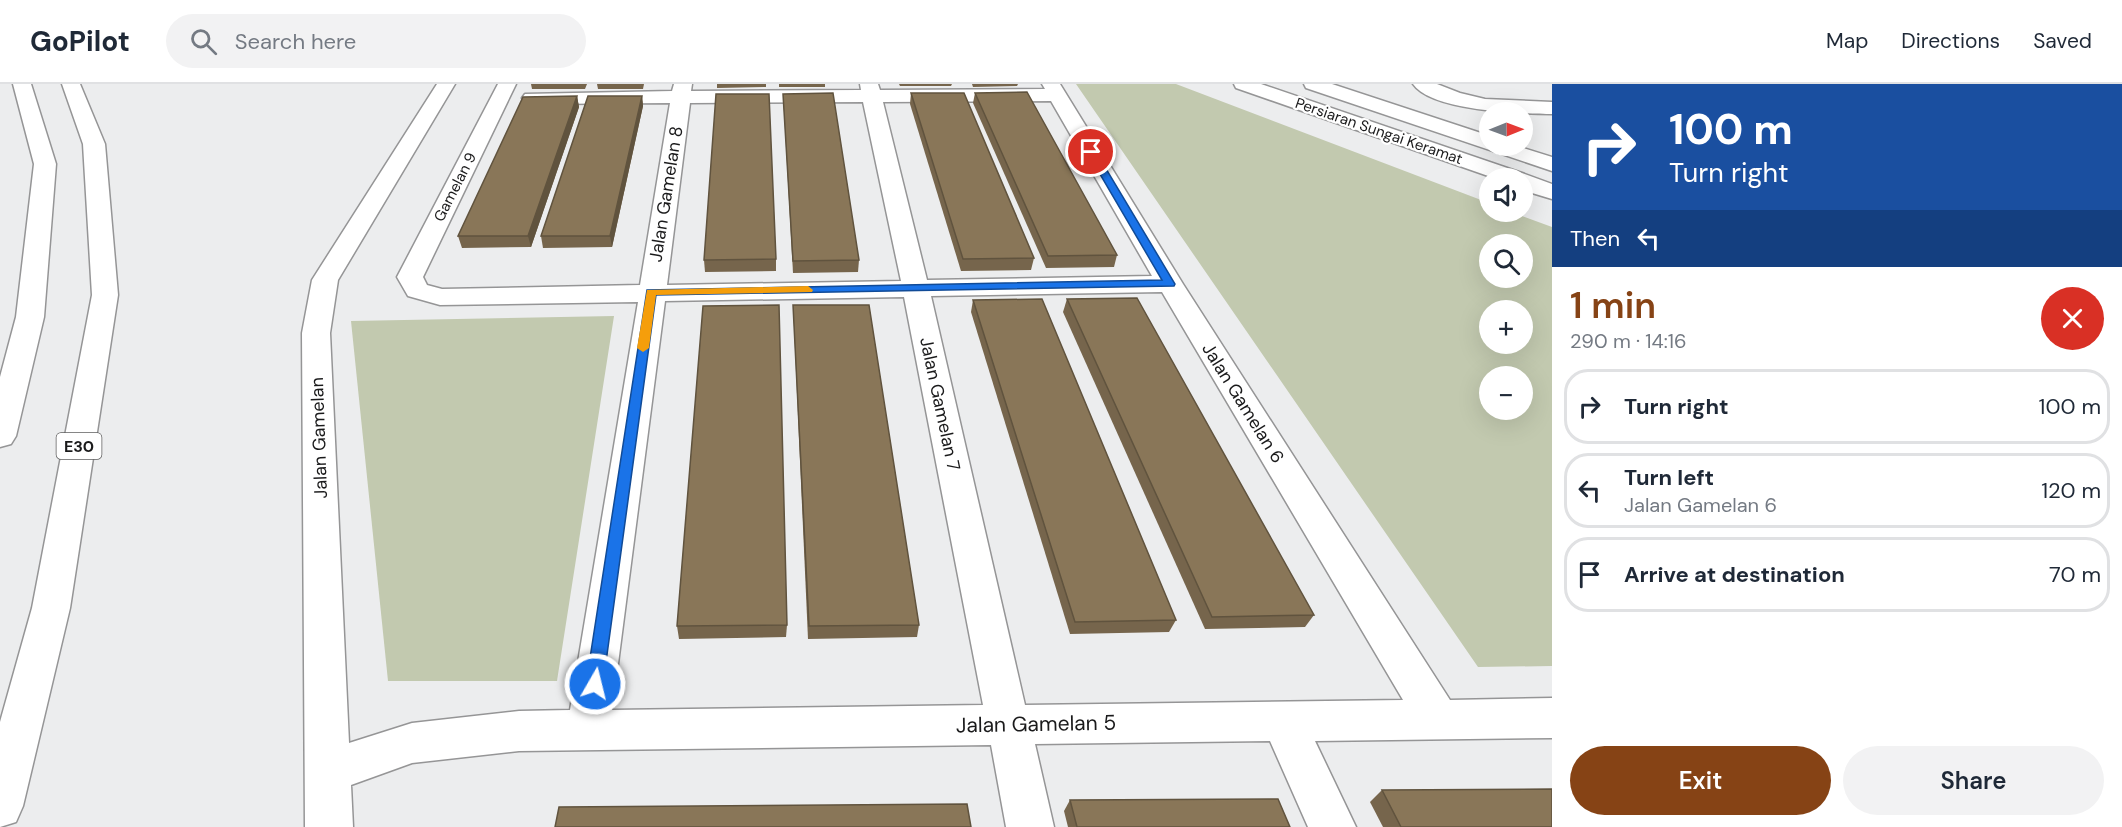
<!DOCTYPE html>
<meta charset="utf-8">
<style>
:root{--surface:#fff;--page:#f2f2f3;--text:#1f2937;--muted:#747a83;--line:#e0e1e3;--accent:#864315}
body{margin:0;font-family:"DM Sans",sans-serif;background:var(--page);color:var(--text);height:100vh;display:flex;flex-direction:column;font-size:22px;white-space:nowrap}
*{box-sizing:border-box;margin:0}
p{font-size:20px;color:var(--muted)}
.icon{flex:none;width:33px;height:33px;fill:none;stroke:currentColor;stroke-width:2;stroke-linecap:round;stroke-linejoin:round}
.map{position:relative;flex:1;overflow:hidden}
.details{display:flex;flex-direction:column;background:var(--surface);width:570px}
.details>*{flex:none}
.top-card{background:#1a4fa0;color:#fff;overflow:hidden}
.needle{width:39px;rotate:89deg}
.tools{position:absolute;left:1479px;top:18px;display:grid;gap:12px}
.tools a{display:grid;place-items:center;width:54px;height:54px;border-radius:50%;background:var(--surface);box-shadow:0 6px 24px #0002;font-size:30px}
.pin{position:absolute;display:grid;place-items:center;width:51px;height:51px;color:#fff;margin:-26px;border:3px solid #fff;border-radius:50%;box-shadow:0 2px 6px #0007}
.me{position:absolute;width:66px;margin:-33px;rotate:8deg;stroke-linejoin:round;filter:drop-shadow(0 0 4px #0008)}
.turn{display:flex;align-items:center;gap:21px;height:126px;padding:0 18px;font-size:27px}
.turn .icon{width:78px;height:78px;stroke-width:2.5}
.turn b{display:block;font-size:42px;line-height:51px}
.then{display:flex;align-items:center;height:57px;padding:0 18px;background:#0003;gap:12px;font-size:22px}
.round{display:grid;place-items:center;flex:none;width:63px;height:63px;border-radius:32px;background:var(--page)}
.headline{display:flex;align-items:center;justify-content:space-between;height:102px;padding:0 18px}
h1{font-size:36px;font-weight:600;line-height:45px;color:var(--accent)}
.primary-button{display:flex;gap:12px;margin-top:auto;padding:12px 18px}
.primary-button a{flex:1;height:69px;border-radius:36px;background:var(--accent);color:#fff;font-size:24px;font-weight:600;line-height:69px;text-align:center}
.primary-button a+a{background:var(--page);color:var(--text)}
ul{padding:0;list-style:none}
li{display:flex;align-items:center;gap:18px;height:75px;margin:0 12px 9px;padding:0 6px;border:3px solid var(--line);border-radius:24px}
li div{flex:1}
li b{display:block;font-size:22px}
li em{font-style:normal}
header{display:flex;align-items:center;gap:36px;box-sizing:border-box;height:84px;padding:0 30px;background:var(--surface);border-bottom:2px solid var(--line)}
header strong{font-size:28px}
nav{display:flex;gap:33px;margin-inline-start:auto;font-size:21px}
.search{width:420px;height:54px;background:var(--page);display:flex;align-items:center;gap:15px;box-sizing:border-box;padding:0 21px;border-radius:33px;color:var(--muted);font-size:22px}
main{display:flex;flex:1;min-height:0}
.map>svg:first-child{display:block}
</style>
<header>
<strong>GoPilot</strong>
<div class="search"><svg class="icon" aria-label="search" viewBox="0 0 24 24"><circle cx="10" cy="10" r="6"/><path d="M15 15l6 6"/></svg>Search here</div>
<nav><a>Map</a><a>Directions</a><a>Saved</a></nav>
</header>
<main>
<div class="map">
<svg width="1552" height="743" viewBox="0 0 1552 743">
<rect width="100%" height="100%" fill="#ecedee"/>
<g fill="#c2c9af" fill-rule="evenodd">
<path d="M1076,0h100l313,119 1,9h21l41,15v439l-74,1zM1490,160h32v34h-32zM1490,226h32v34h-32zM1490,292h32v34h-32z"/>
<polygon points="614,232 557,597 388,597 351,237"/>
</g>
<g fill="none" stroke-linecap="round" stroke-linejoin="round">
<defs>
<g id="minor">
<path d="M437,0h18l-117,196 -8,53 19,410 63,-20 107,-12 51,-1 68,-408 -198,3 -32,-9 -11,-19 101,-193h18l-93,193 4,8 15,4 198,-4 30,-182 -138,1 -7,-2 -3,-4 3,-4 147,-3 2,-7h18l-1,7 170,-1 -1,-6h18l2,6 165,-1 -3,-5h18l123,200 267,416 102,-2v40l-237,3 41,86h-48l-38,-86 -235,3 19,83h-48l-15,-82 -472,6 -107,12 -61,22 2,42h-48l-3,-494 10,-53zM1051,17l101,175 -225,4 -44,-178zM863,18l38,179 -234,4 23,-182zM1162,208l241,408 -378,5 -94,-409zM904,213l79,408 -371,5 53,-409z"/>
<polygon points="1234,0 1261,0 1522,89 1552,100 1552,115 1522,106 1522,94 1494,94 1236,4"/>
<polygon points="1304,0 1332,0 1490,52 1490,62 1517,62 1552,73 1552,87 1306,4"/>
<path d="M1413,0h24l23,9 25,6 67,3v12c-30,0 -121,-3 -139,-30z"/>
</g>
<g id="highway">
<polygon points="13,0 31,0 56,80 44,233 16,352 11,360 0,363 0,293 16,233 34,80"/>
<polygon points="62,0 80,0 105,60 118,211 70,524 23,722 16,738 0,743 0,638 32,524 92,211 83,60"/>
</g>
</defs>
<use href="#minor" stroke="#959596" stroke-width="3"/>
<use href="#highway" stroke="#959596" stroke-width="3"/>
<use href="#minor" fill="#fff" fill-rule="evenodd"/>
<use href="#highway" fill="#fff" fill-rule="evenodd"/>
</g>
<g fill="#76654c">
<polygon points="531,0 587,0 585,5 532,5"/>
<polygon points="597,0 644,0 643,5 598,5"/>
<polygon points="717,0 766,0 766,3 717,4"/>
<rect x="779" y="0" width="46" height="3"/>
<polygon points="899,0 952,0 951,2 900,2"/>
<polygon points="972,0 1018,0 1017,2 973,3"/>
<polygon points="911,9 1034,174 1031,186 961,187 910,20"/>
<polygon points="975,9 1117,171 1114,183 1046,184 973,19"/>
<polygon points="783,10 859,176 858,188 793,189"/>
<polygon points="577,12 579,23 531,163 462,164 458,152"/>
<polygon points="642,12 643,22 612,163 543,164 541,152"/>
<polygon points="776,175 776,187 705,188 704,176"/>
<polygon points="1067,215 1314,531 1305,543 1205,545 1063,228"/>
<polygon points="973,216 1176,536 1169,548 1070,550 971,228"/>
<polygon points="793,221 919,541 917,553 808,555"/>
<polygon points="787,541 786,553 679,555 677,542"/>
<polygon points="1382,706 1552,743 1383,743 1370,718"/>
<polygon points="1070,716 1290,743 1068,743 1064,727"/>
</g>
<g fill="#60533e">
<polygon points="577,12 579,23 531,163 528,152"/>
<polygon points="642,12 643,22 612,163 610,152"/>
</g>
<g fill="#897658" stroke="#60533e" stroke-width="1.5">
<polygon points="1027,8 1117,171 1048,172 975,9"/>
<polygon points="833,9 859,176 793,177 783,10"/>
<polygon points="911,9 964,9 1034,174 963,175"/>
<polygon points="716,10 769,10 776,175 704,176"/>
<polygon points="577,12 528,152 458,152 523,13"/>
<polygon points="588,12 642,12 610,152 541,152"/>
<polygon points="1137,214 1314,531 1212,533 1067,215"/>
<polygon points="1042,215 1176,536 1075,538 973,216"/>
<polygon points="779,221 787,541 677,542 703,222"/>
<polygon points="793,221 869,221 919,541 809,542"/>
<polygon points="1552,705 1552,743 1401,743 1382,706"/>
<polygon points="1278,715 1290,743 1077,743 1070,716"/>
<polygon points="967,720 971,743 555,743 559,723"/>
</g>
<polygon fill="#1a73e8" stroke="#114b97" stroke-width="1.5" points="1091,65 1096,68 1175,200 1174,202 656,211 603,600 601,606 595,608 588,606 586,600 647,206 1162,196 1087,68"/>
<polygon fill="#f59e0b" points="808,202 813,206 812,208 656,211 649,264 643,268 637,264 647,206"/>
<g text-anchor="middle" stroke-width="4.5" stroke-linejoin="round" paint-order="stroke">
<g font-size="15" fill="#1a1a1b" stroke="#fff">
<text transform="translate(1379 47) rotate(19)" y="5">Persiaran Sungai Keramat</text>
<text transform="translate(455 103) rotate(-63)" y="5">Gamelan 9</text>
</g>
<rect fill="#fff" stroke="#5f5f5f" stroke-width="1.5" x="56.5" y="349" width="45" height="26" rx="4.5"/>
<g font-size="16" font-weight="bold" fill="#1a1a1b">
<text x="79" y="368">E30</text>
</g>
<g font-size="18" fill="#1a1a1b" stroke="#fff">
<text transform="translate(666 110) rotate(-81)" y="6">Jalan Gamelan 8</text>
<text transform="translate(1243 319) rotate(58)" y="6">Jalan Gamelan 6</text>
<text transform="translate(940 320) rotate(78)" y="6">Jalan Gamelan 7</text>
<text transform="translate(319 354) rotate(-92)" y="6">Jalan Gamelan</text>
</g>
<g font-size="21" fill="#1a1a1b" stroke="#fff">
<text transform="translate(1036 640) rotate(-1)" y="7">Jalan Gamelan 5</text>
</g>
</g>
</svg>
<div class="tools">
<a><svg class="needle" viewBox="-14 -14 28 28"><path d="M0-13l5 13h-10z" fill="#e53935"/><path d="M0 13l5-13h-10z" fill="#747a83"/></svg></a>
<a><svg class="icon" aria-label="sound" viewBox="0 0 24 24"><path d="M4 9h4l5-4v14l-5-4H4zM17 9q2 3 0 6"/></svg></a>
<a><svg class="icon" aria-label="search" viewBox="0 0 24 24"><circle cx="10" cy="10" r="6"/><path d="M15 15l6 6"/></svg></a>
<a>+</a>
<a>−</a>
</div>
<div class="pin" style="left:1091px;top:68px;background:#d93025"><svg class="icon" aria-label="arrive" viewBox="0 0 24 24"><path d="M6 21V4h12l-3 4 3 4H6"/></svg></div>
<svg class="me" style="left:595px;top:600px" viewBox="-20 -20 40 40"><circle r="17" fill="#1a73e8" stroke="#fff" stroke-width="3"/><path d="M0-11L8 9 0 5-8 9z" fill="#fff"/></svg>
</div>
<section class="details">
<div class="top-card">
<div class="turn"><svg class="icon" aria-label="right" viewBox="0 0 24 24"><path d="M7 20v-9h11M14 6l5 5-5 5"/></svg><div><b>100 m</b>Turn right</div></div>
<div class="then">Then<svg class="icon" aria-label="left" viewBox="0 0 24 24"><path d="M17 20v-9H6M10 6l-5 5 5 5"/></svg></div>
</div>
<div class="headline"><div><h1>1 min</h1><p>290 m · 14:16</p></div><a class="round" style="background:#d93025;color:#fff"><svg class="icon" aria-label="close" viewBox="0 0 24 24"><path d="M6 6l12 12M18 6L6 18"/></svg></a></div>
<ul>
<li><svg class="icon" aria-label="right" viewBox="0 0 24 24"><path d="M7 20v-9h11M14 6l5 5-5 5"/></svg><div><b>Turn right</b></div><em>100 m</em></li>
<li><svg class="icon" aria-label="left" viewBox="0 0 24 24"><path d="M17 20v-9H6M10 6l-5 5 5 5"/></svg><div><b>Turn left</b><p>Jalan Gamelan 6</p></div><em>120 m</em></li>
<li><svg class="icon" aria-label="arrive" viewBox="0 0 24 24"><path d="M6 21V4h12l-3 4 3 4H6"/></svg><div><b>Arrive at destination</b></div><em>70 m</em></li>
</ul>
<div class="primary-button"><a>Exit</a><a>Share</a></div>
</section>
</main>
